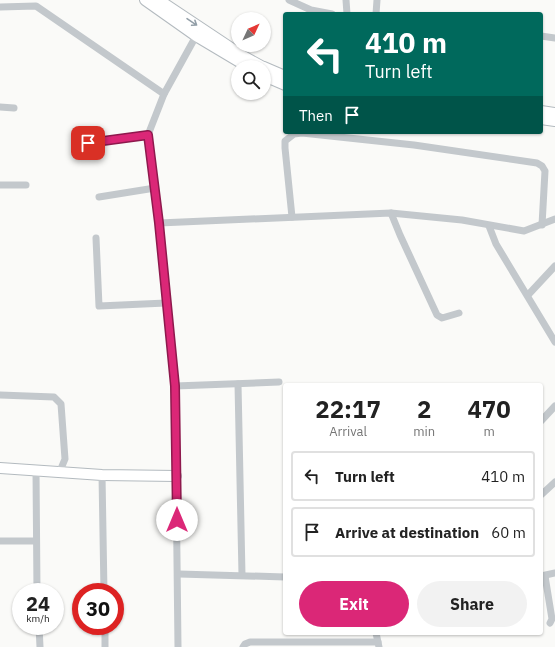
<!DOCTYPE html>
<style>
:root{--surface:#fff;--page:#f2f2f2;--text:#222;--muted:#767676;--line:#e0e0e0;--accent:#db2777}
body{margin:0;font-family:"IBM Plex Sans",sans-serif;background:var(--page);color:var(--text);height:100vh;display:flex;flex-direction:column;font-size:15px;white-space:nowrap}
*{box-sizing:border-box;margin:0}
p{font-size:13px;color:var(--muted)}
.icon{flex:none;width:22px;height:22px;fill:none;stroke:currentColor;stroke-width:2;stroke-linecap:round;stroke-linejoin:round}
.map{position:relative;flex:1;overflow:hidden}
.drawer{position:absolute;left:283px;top:383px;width:260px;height:252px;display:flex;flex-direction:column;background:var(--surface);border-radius:4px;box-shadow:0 1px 3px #0004}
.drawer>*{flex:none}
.top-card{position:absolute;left:283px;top:12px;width:260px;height:122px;border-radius:4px;box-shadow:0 1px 3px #0004;background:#00695c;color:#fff;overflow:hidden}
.needle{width:26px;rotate:46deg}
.buttons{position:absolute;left:231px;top:12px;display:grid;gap:8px}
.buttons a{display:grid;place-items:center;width:40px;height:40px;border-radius:50%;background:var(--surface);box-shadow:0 1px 3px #0004;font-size:20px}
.speed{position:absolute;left:12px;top:583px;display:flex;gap:8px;font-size:20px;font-weight:700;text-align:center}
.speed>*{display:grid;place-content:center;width:52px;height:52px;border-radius:50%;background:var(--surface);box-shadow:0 1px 3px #0004;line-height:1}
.speed small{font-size:10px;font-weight:400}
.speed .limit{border:6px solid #d22;background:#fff;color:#111}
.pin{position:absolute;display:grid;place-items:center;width:34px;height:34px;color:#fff;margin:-17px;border-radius:8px;box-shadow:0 2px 6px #0006}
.me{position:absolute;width:44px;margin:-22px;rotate:0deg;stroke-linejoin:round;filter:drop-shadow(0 0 3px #0008)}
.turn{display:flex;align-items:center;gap:14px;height:84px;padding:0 16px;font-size:18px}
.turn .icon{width:52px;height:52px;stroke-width:2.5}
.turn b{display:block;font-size:28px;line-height:34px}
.then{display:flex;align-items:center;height:38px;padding:0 16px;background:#0003;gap:8px;font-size:15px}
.eta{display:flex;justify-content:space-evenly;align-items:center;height:68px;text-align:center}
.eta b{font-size:24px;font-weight:700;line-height:28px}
.cta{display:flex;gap:8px;margin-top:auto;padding:8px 16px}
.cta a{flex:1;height:46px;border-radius:24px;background:var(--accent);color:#fff;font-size:16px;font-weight:700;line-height:46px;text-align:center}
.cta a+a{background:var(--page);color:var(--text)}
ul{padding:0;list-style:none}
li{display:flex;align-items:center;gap:12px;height:50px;margin:0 8px 6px;padding:0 8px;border:2px solid var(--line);border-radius:4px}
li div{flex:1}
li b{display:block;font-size:15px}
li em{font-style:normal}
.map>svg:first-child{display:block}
</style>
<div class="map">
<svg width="555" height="647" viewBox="0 0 555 647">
<rect width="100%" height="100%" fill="#fafaf8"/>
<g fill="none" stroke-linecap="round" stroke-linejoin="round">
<defs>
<g id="secondary">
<polyline points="145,0 196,36 248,67"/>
<polyline points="159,0 243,56 263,67"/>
<polyline points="264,67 285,76"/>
<polyline points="264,76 285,85"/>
<polyline points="541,111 555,113"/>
<polyline points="541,119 555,121"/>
<polyline points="0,468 102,475 176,476"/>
</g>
</defs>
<use href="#secondary" stroke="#b3babf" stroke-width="12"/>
<g stroke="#c3c8cc" stroke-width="7">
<polyline points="289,0 311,10 332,14"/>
<polyline points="346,0 347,14"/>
<polyline points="0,7 36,6 164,94"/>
<polyline points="376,14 377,0"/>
<polyline points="541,36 555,38"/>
<polyline points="0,107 14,108"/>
<polyline points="88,143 148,135"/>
<polyline points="0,185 26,185"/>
<polyline points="99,197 155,188"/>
<polyline points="391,213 400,235 437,315 442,318 459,313"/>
<polyline points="292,217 285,148 285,141 294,134 302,133 414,145 537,163 542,166 545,171 542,225"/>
<polyline points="159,223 391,213 462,220 524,231 555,219"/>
<polyline points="489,226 496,244 555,342"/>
<polyline points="96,238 99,306 166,303"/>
<polyline points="528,295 555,266"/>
<polyline points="238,384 242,575"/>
<polyline points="175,386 279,382"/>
<polyline points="0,395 54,397 61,404 65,459 60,471"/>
<polyline points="541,421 555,406"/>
<polyline points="36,470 37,592"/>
<polyline points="102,475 104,592"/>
<polyline points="541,495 555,482"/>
<polyline points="0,541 36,541"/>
<polyline points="179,574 285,577"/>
<polyline points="541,576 555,573"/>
<polyline points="545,576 552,619 550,623"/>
<polyline points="39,626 40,647"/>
<polyline points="105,626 105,647"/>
<polyline points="376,633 379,647"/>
<polyline points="178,647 175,386 159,223 148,135 164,94 196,36"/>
<polyline points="243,647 245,644 250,642 378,642"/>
</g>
<use href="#secondary" stroke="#fff" stroke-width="10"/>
</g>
<defs><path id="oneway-shaft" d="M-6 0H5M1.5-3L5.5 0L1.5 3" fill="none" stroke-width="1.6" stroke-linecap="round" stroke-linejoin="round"/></defs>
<use stroke="#939fa8" href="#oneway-shaft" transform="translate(192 22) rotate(34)"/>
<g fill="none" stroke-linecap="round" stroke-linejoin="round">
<defs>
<polyline id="route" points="88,143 148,135 159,223 175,386 177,520"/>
</defs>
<use href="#route" stroke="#8e194d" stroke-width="10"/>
<use href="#route" stroke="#db2777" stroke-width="7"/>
</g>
</svg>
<div class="buttons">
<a><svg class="needle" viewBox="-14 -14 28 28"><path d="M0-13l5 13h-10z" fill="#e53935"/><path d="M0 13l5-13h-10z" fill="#767676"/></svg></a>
<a><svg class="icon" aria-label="search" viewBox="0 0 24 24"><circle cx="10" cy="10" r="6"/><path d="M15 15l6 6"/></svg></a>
</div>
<div class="speed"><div>24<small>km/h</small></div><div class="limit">30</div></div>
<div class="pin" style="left:88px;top:143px;background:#d93025"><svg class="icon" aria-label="arrive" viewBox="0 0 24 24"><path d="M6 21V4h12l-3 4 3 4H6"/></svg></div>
<svg class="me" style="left:177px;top:520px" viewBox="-20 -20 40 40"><circle r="19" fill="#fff"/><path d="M0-13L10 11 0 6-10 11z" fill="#db2777"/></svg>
<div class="top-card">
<div class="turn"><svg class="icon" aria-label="left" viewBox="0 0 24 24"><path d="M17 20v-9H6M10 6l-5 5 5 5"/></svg><div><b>410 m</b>Turn left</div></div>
<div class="then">Then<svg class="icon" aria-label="arrive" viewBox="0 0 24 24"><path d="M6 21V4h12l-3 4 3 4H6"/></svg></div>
</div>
<section class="drawer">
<div class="eta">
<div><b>22:17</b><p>Arrival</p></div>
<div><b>2</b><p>min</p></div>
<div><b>470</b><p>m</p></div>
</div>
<ul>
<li><svg class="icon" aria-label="left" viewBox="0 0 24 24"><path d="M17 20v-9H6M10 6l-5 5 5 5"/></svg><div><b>Turn left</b></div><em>410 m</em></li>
<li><svg class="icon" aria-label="arrive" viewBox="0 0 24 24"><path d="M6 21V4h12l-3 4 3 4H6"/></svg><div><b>Arrive at destination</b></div><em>60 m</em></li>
</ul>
<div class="cta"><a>Exit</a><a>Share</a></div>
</section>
</div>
